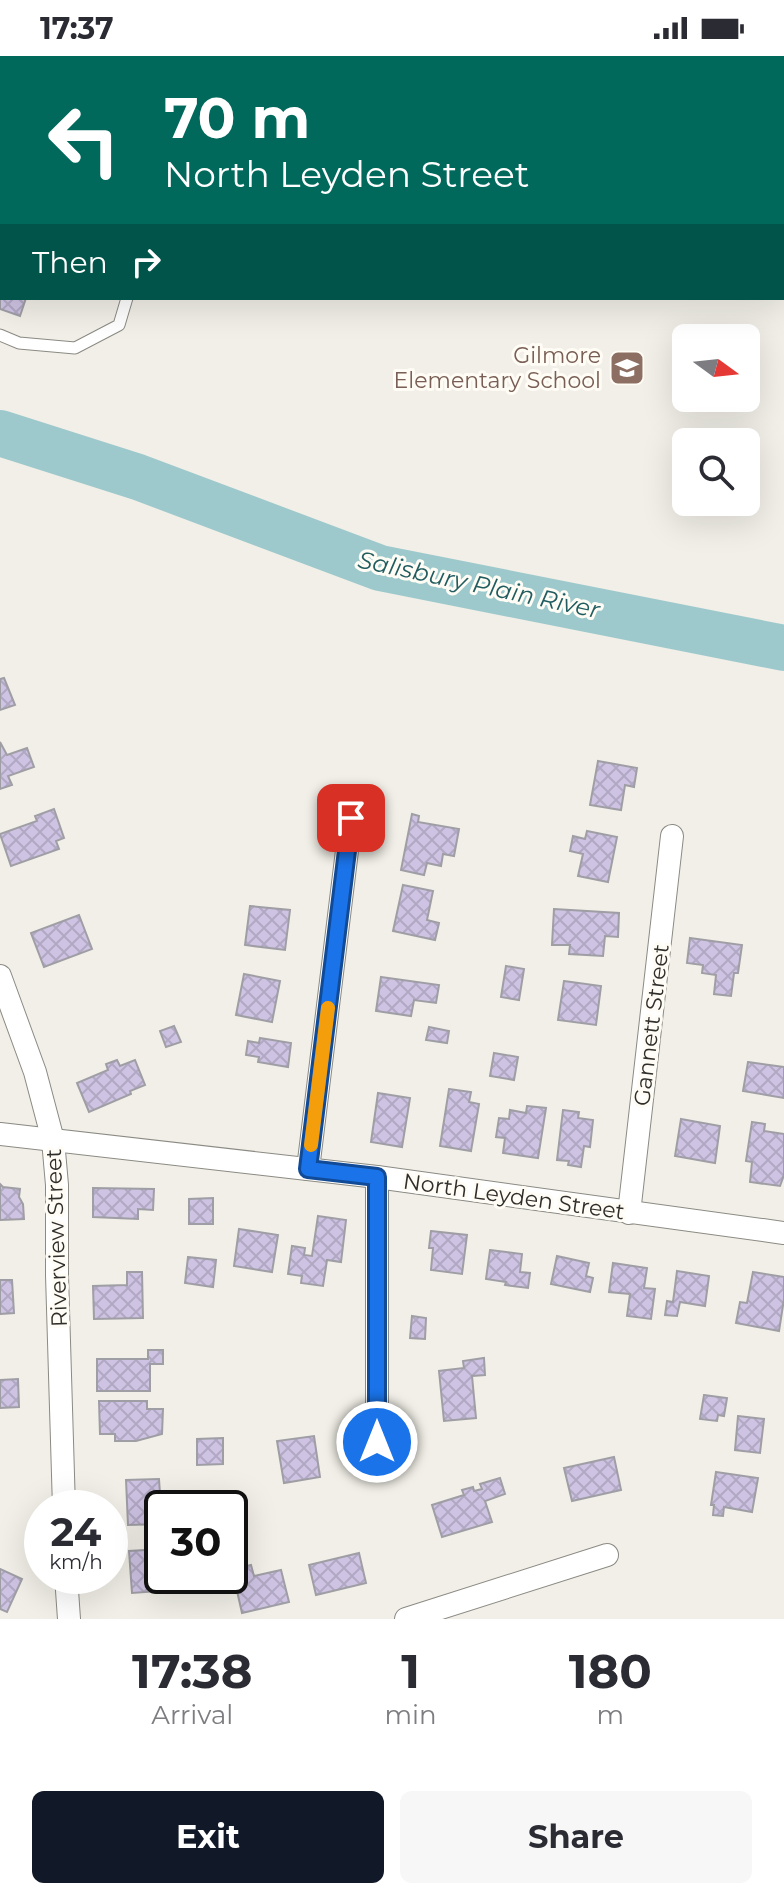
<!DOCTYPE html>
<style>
:root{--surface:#fff;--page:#f7f7f7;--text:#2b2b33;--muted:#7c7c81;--accent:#111827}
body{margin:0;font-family:Montserrat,sans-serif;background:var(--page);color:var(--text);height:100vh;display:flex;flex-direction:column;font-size:30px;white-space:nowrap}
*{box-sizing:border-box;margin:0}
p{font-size:26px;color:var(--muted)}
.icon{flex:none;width:44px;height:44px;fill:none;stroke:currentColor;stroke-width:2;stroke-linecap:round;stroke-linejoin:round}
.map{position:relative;height:1563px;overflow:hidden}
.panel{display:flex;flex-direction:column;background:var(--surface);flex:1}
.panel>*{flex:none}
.top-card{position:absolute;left:0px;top:0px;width:784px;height:244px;box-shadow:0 8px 32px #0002;background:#00695c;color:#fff;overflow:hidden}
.needle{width:52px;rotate:105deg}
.fabs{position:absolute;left:672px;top:268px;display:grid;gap:16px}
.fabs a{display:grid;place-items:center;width:88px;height:88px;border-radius:12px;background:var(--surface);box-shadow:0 8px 32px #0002;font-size:40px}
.speed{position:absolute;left:24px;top:1434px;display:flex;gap:16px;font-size:40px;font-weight:700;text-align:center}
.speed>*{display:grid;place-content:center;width:104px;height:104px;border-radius:50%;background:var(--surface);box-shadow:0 8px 32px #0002;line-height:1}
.speed small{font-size:20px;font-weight:400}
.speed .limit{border:4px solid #111;border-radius:12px;background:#fff;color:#111}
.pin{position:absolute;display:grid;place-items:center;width:68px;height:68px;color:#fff;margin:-34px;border-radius:16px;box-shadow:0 4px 12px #0006}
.me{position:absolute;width:88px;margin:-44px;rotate:0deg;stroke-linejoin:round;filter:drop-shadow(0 0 6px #0008)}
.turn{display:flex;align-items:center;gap:28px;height:168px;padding:0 32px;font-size:36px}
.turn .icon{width:104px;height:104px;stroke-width:2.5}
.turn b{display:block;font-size:56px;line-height:68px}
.then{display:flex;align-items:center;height:76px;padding:0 32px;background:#0003;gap:16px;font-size:30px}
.eta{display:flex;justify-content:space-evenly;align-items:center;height:136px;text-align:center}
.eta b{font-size:48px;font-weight:700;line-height:56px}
.cta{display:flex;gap:16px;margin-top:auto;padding:16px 32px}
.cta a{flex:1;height:92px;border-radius:12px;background:var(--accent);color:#fff;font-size:32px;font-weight:700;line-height:92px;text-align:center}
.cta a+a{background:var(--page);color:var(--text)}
.status{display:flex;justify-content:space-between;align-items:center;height:56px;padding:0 40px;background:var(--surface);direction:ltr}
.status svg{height:22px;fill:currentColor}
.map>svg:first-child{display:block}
</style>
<div class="status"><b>17:37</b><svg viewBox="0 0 49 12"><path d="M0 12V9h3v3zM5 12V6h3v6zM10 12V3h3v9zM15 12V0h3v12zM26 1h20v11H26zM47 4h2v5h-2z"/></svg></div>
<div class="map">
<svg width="784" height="1563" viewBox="0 0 784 1563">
<defs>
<pattern id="building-cross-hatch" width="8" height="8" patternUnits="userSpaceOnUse" patternTransform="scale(2)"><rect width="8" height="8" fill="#cec3e3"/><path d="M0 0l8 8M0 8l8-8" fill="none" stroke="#b1a8c3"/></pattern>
</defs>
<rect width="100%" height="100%" fill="#f1efe7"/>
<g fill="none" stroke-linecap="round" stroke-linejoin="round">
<polyline stroke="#9dc9cc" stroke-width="46" points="0,377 138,421 380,512 784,592"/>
</g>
<g fill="url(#building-cross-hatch)" stroke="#a09ea5" stroke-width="2">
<polygon points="0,0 53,2 2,2 2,242 26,242 20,260 0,253"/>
<polygon points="4,622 15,649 0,654 0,623"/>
<polygon points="0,686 7,699 27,692 34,711 8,720 12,729 0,733"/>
<polygon points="598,705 637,712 634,731 625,729 621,754 590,749"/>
<polygon points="54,753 64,782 56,785 59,793 11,810 0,778 37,765 35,760"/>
<polygon points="412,758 419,760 418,766 459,773 454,800 443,798 441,810 427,807 424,819 401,814"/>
<polygon points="587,775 617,781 608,826 578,820 583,798 570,795 573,780 585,783"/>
<polygon points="403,829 433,835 427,864 439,867 435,884 393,875"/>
<polygon points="250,850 290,854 285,894 245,889"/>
<polygon points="554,853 619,857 618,881 605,880 603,900 569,898 570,889 552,889"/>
<polygon points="79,859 92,893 44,911 31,877"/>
<polygon points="690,882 742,889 738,917 734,917 731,940 714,938 716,919 702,917 703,909 687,907"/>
<polygon points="506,910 524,913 519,944 501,941"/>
<polygon points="244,918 280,925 272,966 236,959"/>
<polygon points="381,921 439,929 436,947 414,944 411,960 376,955"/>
<polygon points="564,925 601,930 596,969 558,964"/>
<polygon points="174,970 181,986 166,991 160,975"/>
<polygon points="429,971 449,975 447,987 426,984"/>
<polygon points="260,982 291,987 288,1011 258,1006 259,1001 246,999 248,985 259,987"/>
<polygon points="494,997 518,1001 514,1024 490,1020"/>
<polygon points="117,1004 120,1010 135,1004 145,1029 130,1035 131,1038 89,1056 77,1027 108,1014 106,1008"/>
<polygon points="748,1006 784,1011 784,1042 743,1035"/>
<polygon points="449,1033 471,1036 469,1046 479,1048 471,1095 440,1090"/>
<polygon points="378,1037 410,1042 402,1091 371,1086"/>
<polygon points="527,1050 546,1052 538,1102 503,1097 505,1082 496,1081 499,1062 509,1063 510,1054 526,1057"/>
<polygon points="563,1054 579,1056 578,1062 593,1064 590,1091 584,1090 581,1111 568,1109 569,1105 557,1104"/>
<polygon points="681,1063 720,1070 715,1107 675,1100"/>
<polygon points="752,1066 765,1068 764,1075 784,1078 784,1119 780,1130 750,1126 752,1106 746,1105"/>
<polygon points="0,1128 3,1131 20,1133 19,1141 23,1148 24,1163 0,1164"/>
<polygon points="93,1132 154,1133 153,1154 138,1153 138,1163 93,1161"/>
<polygon points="213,1142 213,1168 189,1168 189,1143"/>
<polygon points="318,1160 346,1164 341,1206 327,1204 323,1230 301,1227 302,1220 288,1218 292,1190 305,1192 304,1199 312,1200"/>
<polygon points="239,1173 278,1179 272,1216 234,1210"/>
<polygon points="431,1175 467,1179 462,1218 431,1214 433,1192 429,1192"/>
<polygon points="490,1194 522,1198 520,1216 530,1217 528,1232 505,1229 506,1226 486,1223"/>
<polygon points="557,1200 589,1207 586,1220 593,1222 590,1236 551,1228"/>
<polygon points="188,1201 216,1204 213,1231 185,1227"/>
<polygon points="613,1207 647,1212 644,1232 655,1233 651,1263 627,1260 630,1238 609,1236"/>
<polygon points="677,1215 709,1220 705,1250 680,1246 677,1260 665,1259 667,1245 673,1246"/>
<polygon points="127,1216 142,1216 143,1262 94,1263 93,1230 127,1229"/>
<polygon points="753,1216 784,1221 784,1243 779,1275 736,1267 740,1246 747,1247"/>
<polygon points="0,1224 12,1224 14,1257 0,1258"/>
<polygon points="412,1260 426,1262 425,1283 410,1282"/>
<polygon points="148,1294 163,1294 163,1308 150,1308 150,1335 97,1335 97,1303 148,1303"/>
<polygon points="484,1302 485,1319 472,1320 476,1362 444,1365 439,1315 464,1312 463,1305"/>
<polygon points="18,1323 19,1351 0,1352 0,1324"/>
<polygon points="704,1339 727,1342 724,1360 718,1359 717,1365 700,1363"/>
<polygon points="99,1345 147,1345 147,1353 163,1353 162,1378 136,1385 115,1385 115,1378 100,1378"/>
<polygon points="738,1360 764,1363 760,1397 735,1394"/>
<polygon points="314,1380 320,1421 284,1427 277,1385"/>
<polygon points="223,1382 223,1408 197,1409 197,1383"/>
<polygon points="614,1401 621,1434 572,1445 564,1412"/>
<polygon points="716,1416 758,1422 752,1456 724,1451 723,1460 713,1459 714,1449 711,1449"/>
<polygon points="500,1422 505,1438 485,1445 492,1466 442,1481 432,1449 464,1439 462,1434 473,1431 474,1435 482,1433 480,1428"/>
<polygon points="159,1423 162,1468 128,1469 126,1424"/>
<polygon points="162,1493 162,1520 187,1520 187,1533 132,1537 129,1495"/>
<polygon points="359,1497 366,1527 316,1539 309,1509"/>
<polygon points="251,1509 254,1520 281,1514 289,1546 242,1557 232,1513"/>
<polygon points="0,1513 22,1523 7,1556 0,1553"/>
</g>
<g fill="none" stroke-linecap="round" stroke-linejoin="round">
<defs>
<g id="lane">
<polyline points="97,0 97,2"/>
<polyline points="0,279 19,287 75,292 119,269 127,242"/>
</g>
<g id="street">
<polyline points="0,920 35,1016 53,1084 57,1129 57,1219 64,1452"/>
<polyline points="0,1078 377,1121 784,1177"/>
<polyline points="308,1113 351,762"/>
<polyline points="377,1121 377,1386"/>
<polyline points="629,1157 672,780"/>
<polyline points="66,1520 69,1563"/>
<polyline points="406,1563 607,1499"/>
</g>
</defs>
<use href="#lane" stroke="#8b8a83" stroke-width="13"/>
<use href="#street" stroke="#8b8a83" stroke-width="24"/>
<use href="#lane" stroke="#fff" stroke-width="11"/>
<use href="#street" stroke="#fff" stroke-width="22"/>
</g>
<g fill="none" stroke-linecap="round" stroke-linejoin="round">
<defs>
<polyline id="route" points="351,762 308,1113 377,1121 377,1386"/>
</defs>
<use href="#route" stroke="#114b97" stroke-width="20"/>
<use href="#route" stroke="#1a73e8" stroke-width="14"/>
<polyline stroke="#f59e0b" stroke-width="14" points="311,1089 328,952"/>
</g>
<defs>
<symbol id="school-square" viewBox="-11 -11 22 22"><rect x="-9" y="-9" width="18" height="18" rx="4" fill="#8d6e63" stroke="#fefcf4"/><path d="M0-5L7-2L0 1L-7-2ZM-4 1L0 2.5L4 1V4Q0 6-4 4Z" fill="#fff"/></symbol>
</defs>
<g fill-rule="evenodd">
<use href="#school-square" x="607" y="292" width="40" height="40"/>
</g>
<g text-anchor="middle" stroke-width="6" stroke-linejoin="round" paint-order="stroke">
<g font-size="22" fill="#785e54" stroke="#fefcf4" text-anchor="end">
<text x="601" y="307">Gilmore<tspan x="601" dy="25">Elementary School</tspan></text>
</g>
<g font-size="22" fill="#2f2e2b" stroke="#fefcf4">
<text transform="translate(651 969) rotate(-83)" y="8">Gannett Street</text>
<text transform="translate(514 1140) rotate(8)" y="8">North Leyden Street</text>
<text transform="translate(56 1182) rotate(-92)" y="8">Riverview Street</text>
</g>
<g font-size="24" font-style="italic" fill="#205c60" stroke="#fefcf4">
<text transform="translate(479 529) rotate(12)" y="8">Salisbury Plain River</text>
</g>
</g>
</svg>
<div class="fabs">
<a><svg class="needle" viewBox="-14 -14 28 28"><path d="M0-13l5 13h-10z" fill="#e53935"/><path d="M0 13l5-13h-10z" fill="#7c7c81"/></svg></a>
<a><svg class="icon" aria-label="search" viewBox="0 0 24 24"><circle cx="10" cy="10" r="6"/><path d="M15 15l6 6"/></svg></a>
</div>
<div class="speed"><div>24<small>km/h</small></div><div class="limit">30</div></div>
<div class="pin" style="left:351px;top:762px;background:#d93025"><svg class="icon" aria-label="arrive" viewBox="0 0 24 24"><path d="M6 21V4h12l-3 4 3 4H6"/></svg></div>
<svg class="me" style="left:377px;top:1386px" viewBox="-20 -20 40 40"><circle r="17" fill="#1a73e8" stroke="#fff" stroke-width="3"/><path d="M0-11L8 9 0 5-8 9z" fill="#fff"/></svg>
<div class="top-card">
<div class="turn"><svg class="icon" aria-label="left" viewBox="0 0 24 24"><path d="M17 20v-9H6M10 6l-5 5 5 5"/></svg><div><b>70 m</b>North Leyden Street</div></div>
<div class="then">Then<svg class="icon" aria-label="right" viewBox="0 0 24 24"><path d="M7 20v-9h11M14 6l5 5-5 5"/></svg></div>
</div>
</div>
<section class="panel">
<div class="eta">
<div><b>17:38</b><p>Arrival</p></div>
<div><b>1</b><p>min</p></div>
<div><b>180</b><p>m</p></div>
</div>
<div class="cta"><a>Exit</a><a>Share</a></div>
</section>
